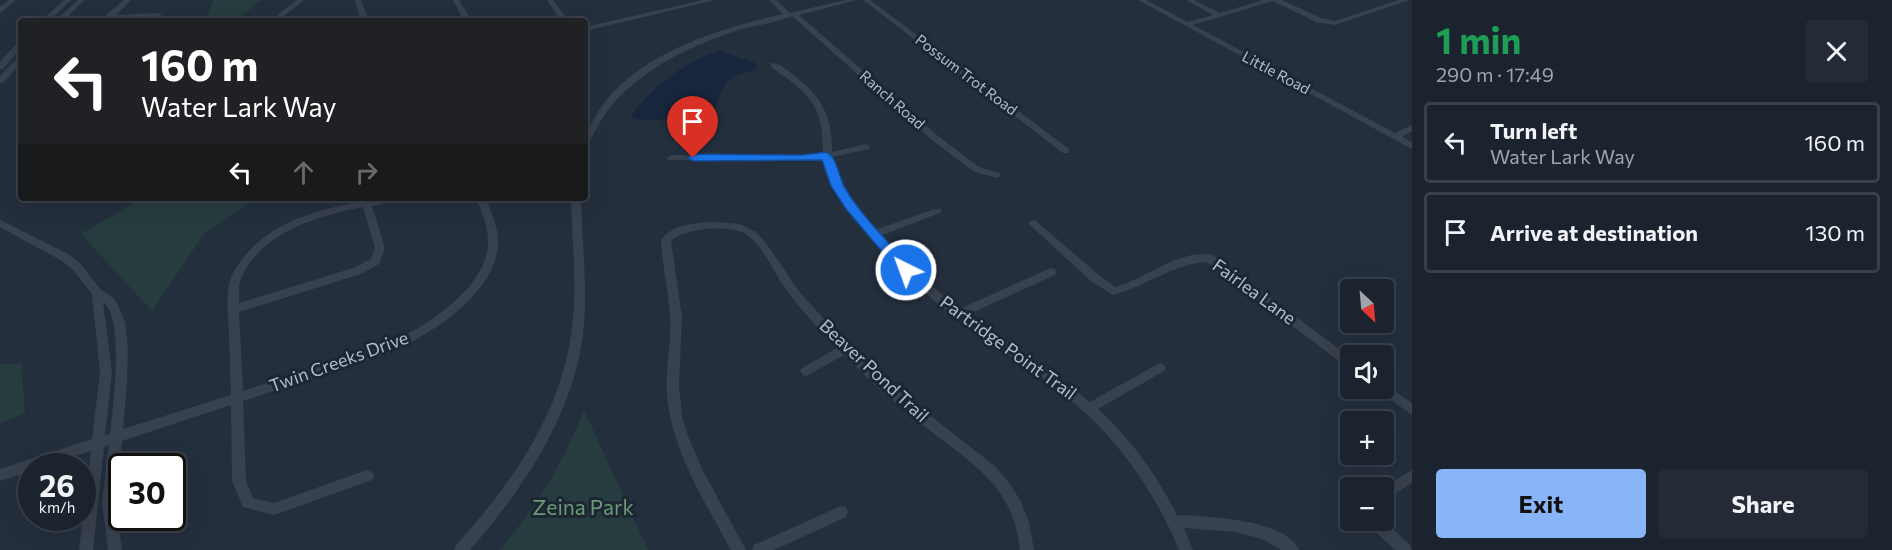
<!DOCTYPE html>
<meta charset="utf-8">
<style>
:root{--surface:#1b232e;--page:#242b36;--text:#f1f3f6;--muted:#a0a4aa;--line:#39404a;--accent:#8ab4f8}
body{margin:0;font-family:Commissioner,sans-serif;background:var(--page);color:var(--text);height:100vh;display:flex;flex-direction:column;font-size:22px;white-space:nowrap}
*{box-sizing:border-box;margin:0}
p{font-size:20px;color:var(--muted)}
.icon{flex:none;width:33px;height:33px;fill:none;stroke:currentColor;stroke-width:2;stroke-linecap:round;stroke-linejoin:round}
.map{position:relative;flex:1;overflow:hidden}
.panel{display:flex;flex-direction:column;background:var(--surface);width:480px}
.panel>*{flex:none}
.top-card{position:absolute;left:18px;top:18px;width:570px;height:183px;border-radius:6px;box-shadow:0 6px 24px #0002,0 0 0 2px var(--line);background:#202124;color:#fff;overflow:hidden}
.needle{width:39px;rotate:154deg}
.tools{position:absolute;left:1340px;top:279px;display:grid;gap:12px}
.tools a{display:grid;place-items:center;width:54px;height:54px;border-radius:6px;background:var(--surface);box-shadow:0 6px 24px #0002,0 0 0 2px var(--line);font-size:30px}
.speed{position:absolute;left:18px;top:453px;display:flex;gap:12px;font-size:30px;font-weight:700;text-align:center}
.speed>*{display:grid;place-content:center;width:78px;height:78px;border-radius:50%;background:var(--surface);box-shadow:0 6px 24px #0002,0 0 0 2px var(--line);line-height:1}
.speed small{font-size:15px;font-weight:400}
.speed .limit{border:3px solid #111;border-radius:9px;background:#fff;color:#111}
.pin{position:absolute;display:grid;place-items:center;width:51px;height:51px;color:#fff;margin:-62px -26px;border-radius:50% 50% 50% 0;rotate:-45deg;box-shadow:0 0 6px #0007}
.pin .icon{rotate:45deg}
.me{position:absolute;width:66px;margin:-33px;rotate:318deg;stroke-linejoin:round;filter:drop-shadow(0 0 4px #0008)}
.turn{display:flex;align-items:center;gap:21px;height:126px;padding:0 24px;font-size:27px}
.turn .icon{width:78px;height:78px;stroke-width:2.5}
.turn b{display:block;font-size:42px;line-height:51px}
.lanes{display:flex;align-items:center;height:57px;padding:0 24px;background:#0003;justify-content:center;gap:30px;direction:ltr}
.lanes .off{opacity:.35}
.round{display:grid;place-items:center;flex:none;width:63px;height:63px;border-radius:6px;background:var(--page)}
.headline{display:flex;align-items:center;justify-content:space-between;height:102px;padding:0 24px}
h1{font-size:36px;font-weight:700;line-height:45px;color:#1e9e55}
.button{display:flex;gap:12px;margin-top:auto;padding:12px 24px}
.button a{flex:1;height:69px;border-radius:6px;background:var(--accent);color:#111;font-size:24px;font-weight:700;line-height:69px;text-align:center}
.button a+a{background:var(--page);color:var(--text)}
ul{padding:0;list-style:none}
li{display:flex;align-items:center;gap:18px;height:81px;margin:0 12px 9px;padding:0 12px;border:3px solid var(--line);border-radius:6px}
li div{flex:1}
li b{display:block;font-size:22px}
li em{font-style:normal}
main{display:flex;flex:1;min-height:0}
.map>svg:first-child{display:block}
</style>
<main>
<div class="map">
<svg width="1412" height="550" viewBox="0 0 1412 550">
<rect width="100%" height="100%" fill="#242f3e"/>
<g fill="#263c3f">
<polygon points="213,0 262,0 242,15 241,21 205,21"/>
<polygon points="142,198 257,198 204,234 152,311 81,234"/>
<polygon points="21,363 25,413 0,424 0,364"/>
<path d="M584,410l64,140h-149c38,-42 64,-88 85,-140z"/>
</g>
<path fill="#17263c" d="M719,51l36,12 3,3c-6,7 -14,6 -21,9 -18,9 -19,29 -25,46l-10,1 -68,-3 -3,-3c19,-27 55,-56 88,-65z"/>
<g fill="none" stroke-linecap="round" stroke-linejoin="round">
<g fill="#38414e" fill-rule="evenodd">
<polygon points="9,0 16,0 0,13 0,7"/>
<polygon points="64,0 71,0 49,21 41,21"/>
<polygon points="78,0 85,0 63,21 55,21"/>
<polygon points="124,0 131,0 116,15 158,13 162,15 158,17 105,20 105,16"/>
<polygon points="297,0 304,0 284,16 285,21 277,21 278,14"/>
<polygon points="355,0 361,0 369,21 361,21"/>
<polygon points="453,0 459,0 472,21 464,21"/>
<polygon points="547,0 553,0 569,21 561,21"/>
<polygon points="703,0 715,0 585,31 585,27"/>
<path d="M769,0h7l14,13 55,-13h12l-58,15 139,121 41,31 20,6 2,2 -2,2 -3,1 -23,-7 -41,-31 -140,-124c-15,7 -35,9 -53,14 -49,16 -94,37 -128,76 -9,11 -15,24 -22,36l-4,3c0,-12 5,-19 11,-30 37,-61 122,-86 187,-101z"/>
<polygon points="863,0 870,0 1069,149 1069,153 1063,153"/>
<polygon points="1138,0 1146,0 1188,22 1213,15 1186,0 1194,0 1220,13 1263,0 1282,0 1321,18 1335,21 1399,0 1409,0 1335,25 1316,22 1273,1 1193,25 1395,133 1412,125 1412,131 1402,137 1412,142 1412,149"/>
<polygon points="18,42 21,42 21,48 3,69 0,69 0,62"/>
<polygon points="18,57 21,57 21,63 3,83 0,83 0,76"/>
<path d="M771,63c8,0 15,6 21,11 30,22 40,41 40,78l34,-8 4,3 -1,2 -37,8c4,29 25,52 43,73l59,-21h6l2,2 -2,2 -60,23 36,36 43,37 92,-41 4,1 1,3 -1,3 -88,40 81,54 42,33 66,-37 4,-2 4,2 2,3 -2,3 -66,38c33,30 59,66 79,106 29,1 109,4 122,35h-18l-19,-11 -26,-7 -52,-4 9,22h-14c-23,-55 -54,-101 -98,-141 -35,-32 -77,-55 -115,-83 -39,-29 -75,-63 -105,-100 -16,-19 -34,-42 -38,-67l-21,2 -134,-1 -1,-2 4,-3h131l21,-1c0,-50 -13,-60 -52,-87z"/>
<path d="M379,198h22l-5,3 -24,5 13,42 -6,16 -18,10 -122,38 4,79c31,-11 63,-21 95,-31 15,-5 30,-9 44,-14 39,-16 101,-54 106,-100 1,-17 -5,-33 -13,-48h10c7,15 14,31 13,48 -5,49 -66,88 -107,106 -15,6 -32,10 -48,16 -33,11 -67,22 -100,33l3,80 7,17 21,5 93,-33 5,2 2,4 -2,4 -98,35 -31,-8 -11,-26 -1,-76 -109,36 -6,61 6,48h-14l-6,-48 7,-57 -5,2 -11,103h-14l12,-99 -47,15h-12v5l-32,10v-12l92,-30 8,-66 -8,-79 -19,-24 -11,-9 -62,-34v-7l70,35 11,9 20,26 14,9 10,23 3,28 -1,33 -4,46 108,-34c-1,-20 -1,-40 -2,-60 0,-18 -4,-37 1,-55 2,-7 7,-13 11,-19 31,-44 90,-54 138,-63zM363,207l12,41 -4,11 -18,9 -114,35c0,-8 -1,-19 3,-27 22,-45 76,-60 121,-69zM103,302c22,16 10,106 7,132l-5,1 7,-62z"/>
<path d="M571,198h10c1,45 7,92 2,137 -11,82 -60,154 -113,215h-16l2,-5c54,-60 103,-127 115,-210 7,-45 1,-92 0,-137z"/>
<path d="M1033,220l3,1 63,54 16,12c30,-8 66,-39 98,-32l137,102v11l-4,-2 -139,-104c-32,1 -62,25 -94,33l-22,-14 -61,-56 -2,-2z"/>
<path d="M717,222l23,2 16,8 10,11 35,51 51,55 53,47 91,71 14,17 10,16 9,22 5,28h-14c-7,-67 -50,-87 -97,-125 -28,-22 -54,-45 -79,-70l-34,19 -4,2 -4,-2 -2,-3 2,-3 35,-20c-19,-20 -38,-40 -54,-63 -11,-16 -19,-36 -34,-49 -15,-12 -64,-9 -78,5l11,76 -3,68 3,31 6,20 15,35 43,79h-15c-26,-48 -59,-99 -64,-155 -2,-26 5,-52 3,-78 -1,-26 -8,-51 -9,-77 12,-17 37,-17 56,-18z"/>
<polygon points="1383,383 1412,403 1412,415 1379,391 1377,388 1383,388"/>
<polygon points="1412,470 1412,483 1383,501 1383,488"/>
<polygon points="841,506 846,507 848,512 846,517 774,550 752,550 754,545"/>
<polygon points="1366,520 1383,520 1410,545 1412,550 1395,550 1368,525"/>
</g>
</g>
<path fill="#1a73e8" stroke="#114b97" stroke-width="1.5" d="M826,152c11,4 13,26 19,36 17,29 44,54 66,79l2,3 -2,4h-10l-55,-65 -15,-23 -9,-26 -129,1 -6,-3 6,-4 109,1z"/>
<g text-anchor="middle" stroke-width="6" stroke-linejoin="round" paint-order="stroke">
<g font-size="15" fill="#b4bcc9" stroke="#1d2633">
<text transform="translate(1276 73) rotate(28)" y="5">Little Road</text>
<text transform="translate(966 75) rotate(37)" y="5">Possum Trot Road</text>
<text transform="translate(892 100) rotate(41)" y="5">Ranch Road</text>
</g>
<g font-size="18" fill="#b4bcc9" stroke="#1d2633">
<text transform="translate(1254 292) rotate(36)" y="6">Fairlea Lane</text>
<text transform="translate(1008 348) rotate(36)" y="6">Partridge Point Trail</text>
<text transform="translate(339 362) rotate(-20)" y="6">Twin Creeks Drive</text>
<text transform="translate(874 371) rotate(43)" y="6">Beaver Pond Trail</text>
</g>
<g font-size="21" fill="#6b9a76" stroke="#1d2633">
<text x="583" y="515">Zeina Park</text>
</g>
</g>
</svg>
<div class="tools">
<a><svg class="needle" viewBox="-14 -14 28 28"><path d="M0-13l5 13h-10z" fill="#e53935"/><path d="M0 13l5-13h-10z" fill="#a0a4aa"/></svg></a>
<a><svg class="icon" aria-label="sound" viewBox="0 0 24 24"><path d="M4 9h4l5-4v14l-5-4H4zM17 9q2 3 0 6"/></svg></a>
<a>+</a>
<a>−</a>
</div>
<div class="speed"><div>26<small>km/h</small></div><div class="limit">30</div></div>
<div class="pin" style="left:693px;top:158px;background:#d93025"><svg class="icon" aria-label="arrive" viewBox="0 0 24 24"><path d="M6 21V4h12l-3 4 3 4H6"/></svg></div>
<svg class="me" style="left:906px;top:270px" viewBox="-20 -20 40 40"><circle r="17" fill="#1a73e8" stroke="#fff" stroke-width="3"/><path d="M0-11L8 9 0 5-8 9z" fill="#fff"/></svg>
<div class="top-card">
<div class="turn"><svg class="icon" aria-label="left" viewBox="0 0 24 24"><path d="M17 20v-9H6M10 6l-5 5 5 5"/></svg><div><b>160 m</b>Water Lark Way</div></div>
<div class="lanes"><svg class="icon" aria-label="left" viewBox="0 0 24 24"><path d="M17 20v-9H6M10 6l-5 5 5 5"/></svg><svg class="icon off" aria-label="ahead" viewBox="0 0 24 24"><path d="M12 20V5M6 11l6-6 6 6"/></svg><svg class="icon off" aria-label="right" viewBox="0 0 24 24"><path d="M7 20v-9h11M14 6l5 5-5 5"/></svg></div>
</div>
</div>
<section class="panel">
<div class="headline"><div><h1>1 min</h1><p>290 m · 17:49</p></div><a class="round"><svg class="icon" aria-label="close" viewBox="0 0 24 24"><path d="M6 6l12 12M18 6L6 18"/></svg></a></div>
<ul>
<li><svg class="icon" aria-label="left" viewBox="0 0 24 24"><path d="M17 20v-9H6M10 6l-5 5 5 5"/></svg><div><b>Turn left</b><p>Water Lark Way</p></div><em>160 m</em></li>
<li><svg class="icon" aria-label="arrive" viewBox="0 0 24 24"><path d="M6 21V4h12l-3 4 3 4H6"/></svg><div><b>Arrive at destination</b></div><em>130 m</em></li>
</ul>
<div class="button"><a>Exit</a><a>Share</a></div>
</section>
</main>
